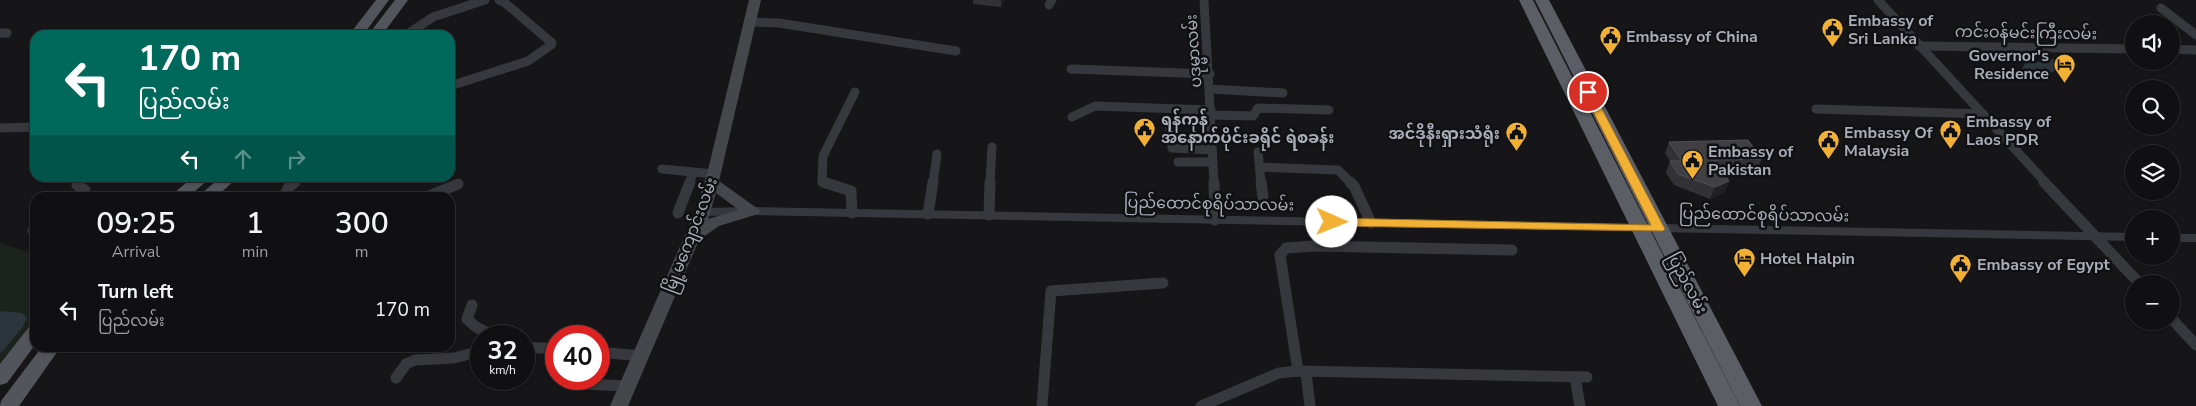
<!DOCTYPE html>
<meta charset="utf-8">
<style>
:root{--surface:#101012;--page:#19191b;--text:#f1f3f6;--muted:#9c9d9f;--line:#303032}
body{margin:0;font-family:"Nunito Sans","Noto Sans Myanmar",sans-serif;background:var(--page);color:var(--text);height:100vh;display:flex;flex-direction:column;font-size:19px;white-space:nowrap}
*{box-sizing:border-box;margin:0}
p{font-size:16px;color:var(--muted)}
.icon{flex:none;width:28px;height:28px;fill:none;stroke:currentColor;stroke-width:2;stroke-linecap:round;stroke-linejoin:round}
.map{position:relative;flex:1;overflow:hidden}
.side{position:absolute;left:30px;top:192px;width:425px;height:160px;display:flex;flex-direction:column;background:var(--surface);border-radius:15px;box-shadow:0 1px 4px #0004,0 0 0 1px var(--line)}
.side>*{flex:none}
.top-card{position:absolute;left:30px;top:30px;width:425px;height:152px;border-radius:15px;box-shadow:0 1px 4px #0004,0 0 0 1px var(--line);background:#00695c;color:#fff;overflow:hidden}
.buttons{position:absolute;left:2125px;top:15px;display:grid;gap:10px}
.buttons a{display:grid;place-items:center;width:55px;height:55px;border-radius:50%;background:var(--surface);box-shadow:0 1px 4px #0004,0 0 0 1px var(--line);font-size:25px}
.speed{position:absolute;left:470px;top:325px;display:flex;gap:10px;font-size:25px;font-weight:700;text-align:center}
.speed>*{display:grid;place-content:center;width:65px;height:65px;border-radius:50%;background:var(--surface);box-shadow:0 1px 4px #0004,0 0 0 1px var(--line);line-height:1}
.speed small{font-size:12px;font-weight:400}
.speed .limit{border:8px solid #d22;background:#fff;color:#111}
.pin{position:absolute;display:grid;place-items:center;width:42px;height:42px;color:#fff;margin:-21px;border:2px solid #fff;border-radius:50%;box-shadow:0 1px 5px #0007}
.me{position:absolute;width:55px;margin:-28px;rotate:91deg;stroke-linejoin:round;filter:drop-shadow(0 0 4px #0008)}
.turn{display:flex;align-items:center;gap:18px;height:105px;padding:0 25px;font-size:22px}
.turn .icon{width:65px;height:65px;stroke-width:2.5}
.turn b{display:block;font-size:35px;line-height:42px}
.lanes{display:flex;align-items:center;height:48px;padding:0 25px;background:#0003;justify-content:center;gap:25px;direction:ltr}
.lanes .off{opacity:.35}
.eta{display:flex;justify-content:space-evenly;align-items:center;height:85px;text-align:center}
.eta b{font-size:30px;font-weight:600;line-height:35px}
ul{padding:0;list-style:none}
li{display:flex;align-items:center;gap:15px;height:65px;padding:0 25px}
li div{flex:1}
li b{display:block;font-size:19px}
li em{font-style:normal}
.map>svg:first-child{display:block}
</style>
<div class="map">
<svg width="2196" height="406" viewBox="0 0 2196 406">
<rect width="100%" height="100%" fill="#161618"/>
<polygon fill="#1c231d" points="0,243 35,254 35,326 0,364"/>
<g fill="#2c353c">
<polygon points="2042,59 2063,59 2060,68 2046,75 2022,69 2025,63 2039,62"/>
<polygon points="0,311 22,313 27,318 22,328 0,354"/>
</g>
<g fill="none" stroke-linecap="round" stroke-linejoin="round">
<g stroke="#37383d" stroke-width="9">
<polyline points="1204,0 1214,183"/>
<polyline points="1878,0 2046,183"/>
<polyline points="1049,5 1052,0"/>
<polyline points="2161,8 2196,35"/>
<polyline points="751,22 779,23 956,51"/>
<polyline points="0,33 7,33"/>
<polyline points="406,35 433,17 485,0"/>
<polyline points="1919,46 2134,49"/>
<polyline points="2171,49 2196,50"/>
<polyline points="1071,69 1210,74"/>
<polyline points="450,86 528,61 551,45 552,43 504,2 499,0"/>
<polyline points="1210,89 1283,93"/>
<polyline points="1816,109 1983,114"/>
<polyline points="1211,115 1253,116 1258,108 1329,110"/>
<polyline points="1072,117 1095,106 1211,110"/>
<polyline points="1169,123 1172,148 1212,150"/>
<polyline points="0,128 35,127"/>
<polyline points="1258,152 1261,183"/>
<polyline points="1178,162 1213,162"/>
<polyline points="1260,167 1338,170 1351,183"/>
<polyline points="662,169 714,174"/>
<polyline points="294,183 299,178"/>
<polyline points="689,183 693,173"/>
<polyline points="825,183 822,181 823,156 855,92"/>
<polyline points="933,183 937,154"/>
<polyline points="990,183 992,147"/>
</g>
<g stroke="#37383d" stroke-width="11">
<polyline points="823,182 851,191 852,213"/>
<polyline points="1214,182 1215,220"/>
<polyline points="1261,182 1263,197"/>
<polyline points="1350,182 1354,186 1371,223"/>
<polyline points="2044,182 2140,284"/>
<polyline points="77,185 85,190 80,198"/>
<polyline points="283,198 289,187 295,182"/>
<polyline points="424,198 458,184"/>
<polyline points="678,213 690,182"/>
<polyline points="928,214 933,182"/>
<polyline points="989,215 990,182"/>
<polyline points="33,231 35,230"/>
<polyline points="472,305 467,319 476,327 494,336"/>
<polyline points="2171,318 2196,345"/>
<polyline points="524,347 556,349"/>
<polyline points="599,352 641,356"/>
<polyline points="1298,371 1280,255 1286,248 1313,246 1512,250"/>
<polyline points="1306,373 1310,406"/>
<polyline points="1575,377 1580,406"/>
<polyline points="396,378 406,364 415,360 454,358 481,351"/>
<polyline points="581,384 628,386"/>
<polyline points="1042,406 1051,291 1163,283"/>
<polyline points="1201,406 1279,373 1298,371 1587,377"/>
</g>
<g fill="#37383d" fill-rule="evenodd">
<polygon points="753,207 2134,233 2134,241 753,215 703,216 697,212 703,208"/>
<rect x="2171" y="234" width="25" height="8"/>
</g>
<path fill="#45474d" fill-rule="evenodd" d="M749,0h12l-42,181 42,30 -3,3 -39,12 -20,14 -71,166h-18l85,-194 12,-38zM716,193l23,17 -31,9z"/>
<g fill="#53555c" fill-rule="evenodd">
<polygon points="376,0 389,0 363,35 349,35"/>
<polygon points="395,0 408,0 382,35 368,35"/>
<polygon points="192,178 210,178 187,198 168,198"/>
<polygon points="220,178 237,178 215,198 196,198"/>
<polygon points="35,325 35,345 7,383 0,385 0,364 29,327"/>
<polygon points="41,348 60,348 19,406 0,406 1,401"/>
</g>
<g fill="#5b5e65" fill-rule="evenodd">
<polygon points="1519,0 1533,0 1740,406 1718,406"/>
<polygon points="1535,0 1549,0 1762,406 1740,406"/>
</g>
</g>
<g fill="#323236">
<polygon points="973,0 1004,0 1001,7 973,4"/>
<polygon points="1669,142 1762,159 1756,171 1722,171 1729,181 1724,193 1710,199 1674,185 1666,173 1670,161 1665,153"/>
</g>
<g fill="#212124">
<polygon points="1001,0 1004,0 1001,7"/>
<polygon points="1729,181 1724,193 1710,199 1715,187"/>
</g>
<polygon fill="#3f3f44" stroke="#4f5156" points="1748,140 1762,159 1714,160 1729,181 1715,187 1678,174 1670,161 1682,161 1669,142"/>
<polygon fill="#f2b134" stroke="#9d7322" points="1585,89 1588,89 1593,92 1665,229 1663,231 1332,226 1326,222 1332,218 1651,225 1583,92"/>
<defs>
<symbol id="civic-pin" viewBox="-11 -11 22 30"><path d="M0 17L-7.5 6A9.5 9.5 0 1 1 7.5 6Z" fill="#f2b134" stroke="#111113"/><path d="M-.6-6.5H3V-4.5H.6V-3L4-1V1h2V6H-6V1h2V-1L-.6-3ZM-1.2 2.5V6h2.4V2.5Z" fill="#111"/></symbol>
<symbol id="hotel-pin" viewBox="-11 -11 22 30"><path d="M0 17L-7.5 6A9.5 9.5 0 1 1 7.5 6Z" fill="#f2b134" stroke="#111113"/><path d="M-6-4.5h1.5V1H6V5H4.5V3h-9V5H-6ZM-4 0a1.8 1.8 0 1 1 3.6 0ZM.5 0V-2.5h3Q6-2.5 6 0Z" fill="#111"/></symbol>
</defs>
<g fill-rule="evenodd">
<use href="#civic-pin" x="1820" y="16" width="25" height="34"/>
<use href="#civic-pin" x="1598" y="24" width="25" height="34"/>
<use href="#hotel-pin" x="2052" y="52" width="25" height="34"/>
<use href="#civic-pin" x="1132" y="116" width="25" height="34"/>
<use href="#civic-pin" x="1938" y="118" width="25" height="34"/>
<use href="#civic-pin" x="1504" y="120" width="25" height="34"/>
<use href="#civic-pin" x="1816" y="128" width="25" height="34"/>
<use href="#civic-pin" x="1680" y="148" width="25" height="34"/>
<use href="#hotel-pin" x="1732" y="246" width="25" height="34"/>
<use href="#civic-pin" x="1948" y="252" width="25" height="34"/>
</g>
<g text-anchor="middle" stroke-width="5" stroke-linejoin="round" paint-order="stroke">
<g font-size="16" font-weight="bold" fill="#a8adb8" stroke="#111113" text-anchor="start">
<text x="1848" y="26">Embassy of<tspan x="1848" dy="18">Sri Lanka</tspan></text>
<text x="1626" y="42">Embassy of China</text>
<text x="2049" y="61" text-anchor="end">Governor's<tspan x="2049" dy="18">Residence</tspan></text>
<text x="1161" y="125">ရန်ကုန်<tspan x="1161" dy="18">အနောက်ပိုင်းခရိုင် ရဲစခန်း</tspan></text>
<text x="1966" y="127">Embassy of<tspan x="1966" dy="18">Laos PDR</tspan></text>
<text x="1844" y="138">Embassy Of<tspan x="1844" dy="18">Malaysia</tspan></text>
<text x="1500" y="139" text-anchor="end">အင်ဒိုနီးရှားသံရုံး</text>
<text x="1708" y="157">Embassy of<tspan x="1708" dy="18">Pakistan</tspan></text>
<text x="1760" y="264">Hotel Halpin</text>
<text x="1977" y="270">Embassy of Egypt</text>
</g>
<g font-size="16" fill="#a8adb8" stroke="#111113">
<text transform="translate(2026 32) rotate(1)" y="6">ကင်းဝန်မင်းကြီးလမ်း</text>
<text transform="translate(1193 51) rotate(-94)" y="6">ပဒုမ္မာလမ်း</text>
<text transform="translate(1209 203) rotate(1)" y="6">ပြည်ထောင်စုရိပ်သာလမ်း</text>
<text transform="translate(1764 214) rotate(1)" y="6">ပြည်ထောင်စုရိပ်သာလမ်း</text>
<text transform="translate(690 235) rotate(-69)" y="6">မြို့မကျောင်းလမ်း</text>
<text transform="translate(1688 283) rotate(62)" y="6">ပြည်လမ်း</text>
</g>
</g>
</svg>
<div class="buttons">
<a><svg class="icon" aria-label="sound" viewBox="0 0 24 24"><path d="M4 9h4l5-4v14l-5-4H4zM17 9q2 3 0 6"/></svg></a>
<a><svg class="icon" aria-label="search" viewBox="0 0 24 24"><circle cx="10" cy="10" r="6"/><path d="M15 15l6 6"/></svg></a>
<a><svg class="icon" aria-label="layers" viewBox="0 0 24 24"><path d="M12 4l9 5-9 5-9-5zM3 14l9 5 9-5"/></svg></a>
<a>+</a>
<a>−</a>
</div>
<div class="speed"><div>32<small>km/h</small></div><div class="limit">40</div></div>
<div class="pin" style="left:1588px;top:92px;background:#d93025"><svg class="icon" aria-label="arrive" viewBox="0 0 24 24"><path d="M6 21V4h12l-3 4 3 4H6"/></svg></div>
<svg class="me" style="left:1332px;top:222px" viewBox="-20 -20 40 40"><circle r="19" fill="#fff"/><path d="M0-13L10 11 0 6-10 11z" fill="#f2b134"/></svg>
<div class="top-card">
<div class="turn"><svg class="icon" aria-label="left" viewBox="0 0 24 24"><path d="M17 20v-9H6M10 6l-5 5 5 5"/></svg><div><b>170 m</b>ပြည်လမ်း</div></div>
<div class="lanes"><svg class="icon" aria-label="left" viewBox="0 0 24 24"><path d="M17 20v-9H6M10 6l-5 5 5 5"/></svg><svg class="icon off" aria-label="ahead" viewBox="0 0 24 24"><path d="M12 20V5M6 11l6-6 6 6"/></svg><svg class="icon off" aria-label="right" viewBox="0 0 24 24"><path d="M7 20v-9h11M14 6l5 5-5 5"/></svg></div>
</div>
<section class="side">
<div class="eta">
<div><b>09:25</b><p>Arrival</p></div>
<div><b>1</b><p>min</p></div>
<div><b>300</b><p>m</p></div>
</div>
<ul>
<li><svg class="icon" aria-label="left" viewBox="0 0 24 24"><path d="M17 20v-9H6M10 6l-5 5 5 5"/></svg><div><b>Turn left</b><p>ပြည်လမ်း</p></div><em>170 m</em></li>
</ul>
</section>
</div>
